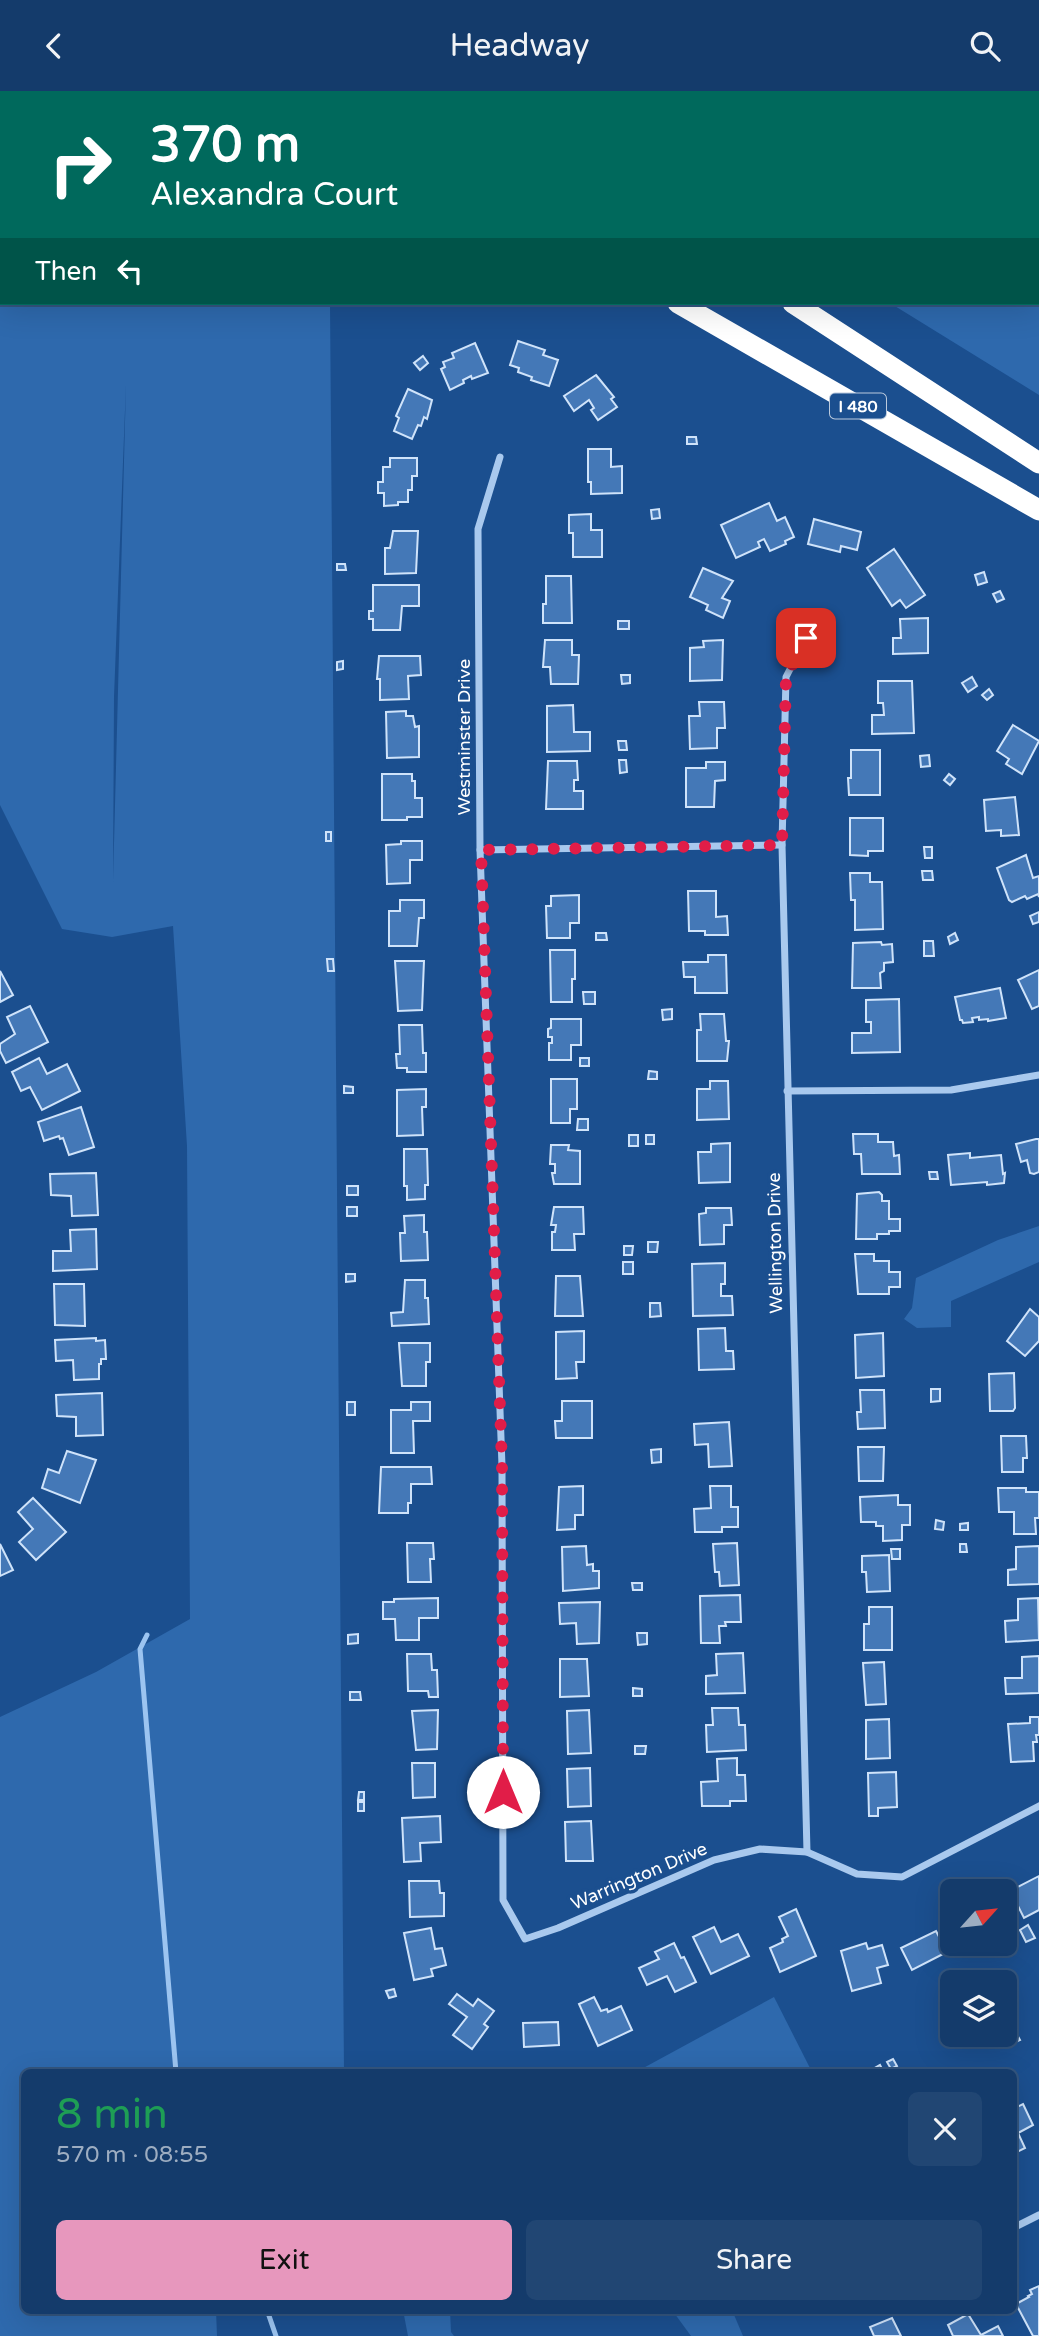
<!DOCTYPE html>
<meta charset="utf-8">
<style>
:root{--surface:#143b6b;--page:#214673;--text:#f1f3f6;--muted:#9dadc1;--line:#33557e;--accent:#e797bd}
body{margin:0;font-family:"Varela Round",sans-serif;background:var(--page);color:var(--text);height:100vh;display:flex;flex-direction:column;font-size:26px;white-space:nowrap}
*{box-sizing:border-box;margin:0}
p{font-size:23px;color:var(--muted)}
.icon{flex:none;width:38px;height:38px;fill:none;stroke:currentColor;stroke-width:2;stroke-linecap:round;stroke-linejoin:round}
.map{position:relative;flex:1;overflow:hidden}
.drawer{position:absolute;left:21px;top:1978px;width:996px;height:245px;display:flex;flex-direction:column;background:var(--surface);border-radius:10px;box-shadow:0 7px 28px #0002,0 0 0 2px var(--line)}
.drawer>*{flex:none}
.top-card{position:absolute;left:0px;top:0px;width:1040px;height:214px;box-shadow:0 7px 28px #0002,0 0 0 2px var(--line);background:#00695c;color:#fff;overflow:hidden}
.needle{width:46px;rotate:63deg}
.tools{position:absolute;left:940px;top:1788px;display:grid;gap:14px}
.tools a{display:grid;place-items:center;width:77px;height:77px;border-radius:10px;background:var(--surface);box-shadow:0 7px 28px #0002,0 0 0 2px var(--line);font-size:35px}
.pin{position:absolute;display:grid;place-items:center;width:60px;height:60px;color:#fff;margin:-30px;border-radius:14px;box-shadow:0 4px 10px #0006}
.me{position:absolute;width:77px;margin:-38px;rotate:0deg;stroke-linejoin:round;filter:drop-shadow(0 0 5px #0008)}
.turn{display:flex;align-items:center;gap:24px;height:147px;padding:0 35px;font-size:32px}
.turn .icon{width:91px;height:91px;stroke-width:2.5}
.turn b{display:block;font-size:49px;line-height:60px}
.then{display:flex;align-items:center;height:66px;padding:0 35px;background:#0003;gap:14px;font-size:26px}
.round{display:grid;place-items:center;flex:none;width:74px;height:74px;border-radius:10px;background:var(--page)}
.summary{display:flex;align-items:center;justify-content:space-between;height:119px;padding:0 35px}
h1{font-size:42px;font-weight:600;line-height:52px;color:#1e9e55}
.button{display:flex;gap:14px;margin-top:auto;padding:14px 35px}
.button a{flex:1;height:80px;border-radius:10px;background:var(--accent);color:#111;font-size:28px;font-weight:600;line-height:80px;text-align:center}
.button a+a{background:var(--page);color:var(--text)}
header{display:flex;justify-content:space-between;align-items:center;height:91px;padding:0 35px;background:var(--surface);font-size:32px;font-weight:600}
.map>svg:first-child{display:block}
</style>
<header><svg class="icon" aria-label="back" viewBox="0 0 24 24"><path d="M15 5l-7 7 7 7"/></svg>Headway<svg class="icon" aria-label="search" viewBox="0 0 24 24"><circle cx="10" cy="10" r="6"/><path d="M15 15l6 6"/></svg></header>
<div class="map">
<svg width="1039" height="2245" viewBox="0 0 1039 2245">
<rect width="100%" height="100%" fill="#1b4f8f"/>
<g fill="#2e69ad" fill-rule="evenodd">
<polygon points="878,0 1039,0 1039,304 890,212 1038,212 1038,2"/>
<path d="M0,127h2v85h328l14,1769h-320v238h192l1,26h-217v-619l96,-45 94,-53 -3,-473 -14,-220 -61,11 -50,-8 -62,-124zM126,293l-13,498v5l1,-190z"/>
<polygon points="1039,1135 1039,1171 951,1210 951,1236 917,1237 904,1228 912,1217 916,1187 998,1149"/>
<polygon points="774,1906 812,1981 636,1981"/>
<polygon points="403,2219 450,2219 451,2241 454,2245 408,2245"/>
<polygon points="672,2219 732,2219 743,2245 691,2245"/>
</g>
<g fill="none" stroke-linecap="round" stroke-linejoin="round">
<g stroke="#9cc4f0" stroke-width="5">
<polyline points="147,1544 140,1558 176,1981"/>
<polyline points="267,2219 276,2245"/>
</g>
</g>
<g fill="#4478b7" stroke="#cfe3fa" stroke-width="2">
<polygon points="518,250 545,259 543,264 558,269 549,295 531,289 532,286 518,281 519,277 510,274"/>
<polygon points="475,252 488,282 472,288 471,285 463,289 464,292 450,299 441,278 445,276 443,271 454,267 452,262"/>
<polygon points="423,265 428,272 420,279 414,272"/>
<polygon points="596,284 614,306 611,308 617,316 598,329 591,319 594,317 589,309 574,320 564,305"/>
<polygon points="408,298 432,309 427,328 424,326 421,335 418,334 412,348 394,340 399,327 396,325"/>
<polygon points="687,346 696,346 697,353 687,353"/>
<polygon points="588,358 611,358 611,376 622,375 622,402 591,403 591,391 588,391"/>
<polygon points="390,367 417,367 417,385 412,385 412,399 408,399 408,411 398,411 398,414 384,415 384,402 378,402 378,391 383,391 383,376 390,376"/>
<polygon points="769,412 777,430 785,426 794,446 785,450 786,453 770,460 764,448 758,451 760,456 736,467 721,434"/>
<polygon points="659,418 660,427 652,428 651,419"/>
<polygon points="591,423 591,439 602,439 602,466 573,466 573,442 569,442 569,424"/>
<polygon points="814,428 861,441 857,459 841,455 840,461 808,453"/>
<polygon points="393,440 418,440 416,482 385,483 385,457 390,457"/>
<polygon points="894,458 925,504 906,517 900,509 892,515 867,477"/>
<polygon points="337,473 345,473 346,479 337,479"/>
<polygon points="703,477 733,490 722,507 730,510 723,527 706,519 708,514 690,506"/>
<polygon points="984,481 987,491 978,494 975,484"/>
<polygon points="546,485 571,485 572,532 543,532 543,513 546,513"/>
<polygon points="373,494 419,494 419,515 402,515 400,539 373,539 373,528 369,528 369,520 373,520"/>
<polygon points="1000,500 1004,508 997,511 993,503"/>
<polygon points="928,527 928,562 893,563 893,547 901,547 900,528"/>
<rect x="618" y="530" width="11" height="8"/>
<polygon points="545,549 572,549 572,564 579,564 578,593 551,593 550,576 543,576"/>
<polygon points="723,549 722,589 690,590 690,557 704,556 703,550"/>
<polygon points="379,565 420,565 421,584 408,585 409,608 380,609 380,588 377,588"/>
<polygon points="343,570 343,578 337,579 337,571"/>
<polygon points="621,584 630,584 630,592 622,593"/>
<polygon points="972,586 977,595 968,601 962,592"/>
<polygon points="878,590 912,590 914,642 872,643 872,624 884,624 883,612 878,612"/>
<polygon points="989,598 993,604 987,609 982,604"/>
<polygon points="699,611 724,611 725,637 717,637 717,657 690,658 689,625 700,625"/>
<polygon points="573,614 574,641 590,641 590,660 547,661 547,615"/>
<polygon points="406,620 406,625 413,625 415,636 419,635 419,666 387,667 386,621"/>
<polygon points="1013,634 1039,650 1022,683 1006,673 1009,668 997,660"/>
<polygon points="618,650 626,650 627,659 619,659"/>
<polygon points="851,659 880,659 880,704 849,704 848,687 851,687"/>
<polygon points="929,664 930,675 921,676 920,665"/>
<polygon points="619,669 626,669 627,681 620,682"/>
<polygon points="548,670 577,670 578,689 574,689 574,700 583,700 583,718 546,718"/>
<polygon points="706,671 725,671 725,689 715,690 714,716 686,716 686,677 706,677"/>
<polygon points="382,683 412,683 412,690 415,690 415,707 422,707 422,726 407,726 407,729 382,729"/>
<polygon points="949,683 955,688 950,694 944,689"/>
<polygon points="1015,706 1019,744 1001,745 1001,739 986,740 984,709"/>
<polygon points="850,727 883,727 883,760 868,760 868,765 850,764"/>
<rect x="326" y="741" width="5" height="9"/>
<polygon points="401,750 422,750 422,769 410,769 410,792 387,793 386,754 401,753"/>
<polygon points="924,756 932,756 932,767 925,767"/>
<polygon points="1026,764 1033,787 1039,785 1039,806 1038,803 1027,808 1025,805 1012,811 1009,809 997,777"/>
<polygon points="922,780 932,780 933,789 923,789"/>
<polygon points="850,782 870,782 870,791 882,791 883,838 855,839 855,809 851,809"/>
<polygon points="688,800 716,800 716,826 727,825 728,844 705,844 705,840 689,840"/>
<polygon points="579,804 579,832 570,832 570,847 547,847 546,815 551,815 551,805"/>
<polygon points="400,809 424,809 424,827 419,827 417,855 389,855 389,820 400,820"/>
<polygon points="1039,821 1039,831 1033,833 1030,825"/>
<polygon points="596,842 606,842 607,849 596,849"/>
<polygon points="955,842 958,849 950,853 948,846"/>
<polygon points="924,850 933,850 934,865 924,865"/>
<polygon points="881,851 882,854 892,853 893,871 884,872 884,880 880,882 881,897 852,897 853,852"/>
<polygon points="550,859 575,859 575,888 572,888 572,911 551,911"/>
<polygon points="708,864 726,864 727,902 695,902 695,886 684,886 683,871 708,871"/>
<polygon points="327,868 333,868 334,880 328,880"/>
<polygon points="395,870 424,870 422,919 398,920"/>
<polygon points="1039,879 1039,915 1032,918 1018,889"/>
<polygon points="0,880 13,904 0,911"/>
<polygon points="1000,897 1006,927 988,930 988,928 979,929 979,926 972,927 973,931 963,932 962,929 960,929 955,906"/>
<polygon points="583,901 595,901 595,913 584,913"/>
<polygon points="899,908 900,961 852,962 852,942 871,942 871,931 866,931 866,909"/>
<polygon points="30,915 48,951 6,972 0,960 0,953 15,943 7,926"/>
<polygon points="672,918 672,928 663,929 662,919"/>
<polygon points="700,923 724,923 726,950 729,950 727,970 697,970 697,939 701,939"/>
<polygon points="551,928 581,928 581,954 571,954 571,969 549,969 549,952 552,952 552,946 548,946 548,938 551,937"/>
<polygon points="399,934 422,934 423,962 426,962 426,981 407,981 407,977 397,977 396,963 400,963"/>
<polygon points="39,967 47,983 67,973 80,1000 42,1019 30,996 21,1000 12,981"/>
<rect x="580" y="967" width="9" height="8"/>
<polygon points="649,980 657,981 657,988 648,988"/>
<polygon points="551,988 577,988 577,1018 570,1018 570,1032 551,1032"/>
<polygon points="710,990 728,990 729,1028 697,1029 697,998 710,998"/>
<polygon points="344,995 353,996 353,1002 344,1002"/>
<polygon points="426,998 426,1016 422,1016 423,1044 397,1045 397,999"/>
<polygon points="81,1016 94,1056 69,1064 63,1047 60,1048 59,1045 44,1050 38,1031"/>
<polygon points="578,1028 588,1028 588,1039 577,1039"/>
<polygon points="853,1043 878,1043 878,1051 893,1051 894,1065 899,1064 900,1083 862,1083 861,1063 854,1063"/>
<rect x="629" y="1044" width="9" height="11"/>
<rect x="646" y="1044" width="8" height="9"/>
<polygon points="1036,1048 1039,1048 1039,1081 1034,1083 1030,1082 1027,1069 1021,1071 1016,1053"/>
<polygon points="730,1052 730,1091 699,1092 698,1061 711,1061 711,1053"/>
<polygon points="551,1054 569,1054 568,1059 580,1060 580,1093 554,1093 552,1082 555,1082 555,1073 550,1073"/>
<polygon points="404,1058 427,1058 428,1094 425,1094 425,1108 407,1109 407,1095 404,1095"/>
<polygon points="970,1062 970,1067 1001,1064 1003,1083 1005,1082 1004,1092 987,1094 987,1091 951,1094 948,1064"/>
<polygon points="929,1081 937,1081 938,1088 930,1088"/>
<polygon points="96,1082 98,1124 72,1125 71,1105 51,1104 50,1083"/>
<rect x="347" y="1095" width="11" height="9"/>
<polygon points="879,1101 882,1104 882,1110 889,1110 889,1128 900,1128 900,1140 889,1140 889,1143 877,1143 877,1148 856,1148 857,1103"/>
<rect x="347" y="1116" width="10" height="9"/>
<polygon points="554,1116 583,1116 584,1143 574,1143 575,1159 552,1159 552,1141 555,1141 556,1134 551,1134"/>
<polygon points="706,1117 731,1117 732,1134 724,1134 724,1153 700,1154 699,1123 706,1122"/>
<polygon points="424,1124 424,1141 427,1141 428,1169 401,1170 400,1142 405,1142 404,1125"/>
<polygon points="96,1138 97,1178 53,1180 53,1160 71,1160 70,1139"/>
<polygon points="648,1151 658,1151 657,1161 648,1161"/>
<polygon points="624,1155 633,1155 632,1164 624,1164"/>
<polygon points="855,1163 874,1163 874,1170 889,1170 889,1181 900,1181 900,1196 889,1196 889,1203 858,1203"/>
<rect x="623" y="1171" width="10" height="12"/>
<polygon points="725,1172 725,1193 721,1193 721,1205 732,1205 733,1224 693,1225 692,1173"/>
<polygon points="346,1183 355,1183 355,1190 346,1191"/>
<polygon points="556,1185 580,1185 583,1225 555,1225"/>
<polygon points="405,1189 425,1189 425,1207 428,1207 429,1233 392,1235 391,1222 403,1221"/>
<polygon points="54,1193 84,1193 85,1235 55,1234"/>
<polygon points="650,1212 660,1212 661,1225 650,1226"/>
<polygon points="1030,1218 1039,1226 1039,1250 1025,1265 1007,1250"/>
<polygon points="725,1237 726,1260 733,1260 734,1278 699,1279 698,1238"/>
<polygon points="584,1240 584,1271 576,1271 577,1287 556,1288 556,1241"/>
<polygon points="883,1242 884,1285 856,1287 855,1244"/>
<polygon points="96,1247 96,1250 105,1249 106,1268 101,1268 101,1273 99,1273 99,1288 74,1289 73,1269 56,1270 55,1249"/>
<polygon points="399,1252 430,1252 430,1271 426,1271 426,1295 402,1295"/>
<polygon points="1014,1282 1015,1317 1013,1320 990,1320 989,1283"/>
<polygon points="931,1298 940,1298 940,1310 931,1311"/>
<polygon points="860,1299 884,1299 885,1337 858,1338 857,1321 861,1321"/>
<polygon points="102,1302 103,1344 76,1345 76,1326 57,1325 56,1304"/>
<polygon points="562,1310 592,1310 592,1347 556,1347 555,1330 562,1330"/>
<rect x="347" y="1311" width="8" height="13"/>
<polygon points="411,1311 430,1311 430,1330 413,1330 414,1362 391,1362 391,1319 411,1319"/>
<polygon points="729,1331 732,1375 709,1376 708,1353 695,1354 694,1333"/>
<polygon points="1001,1345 1026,1345 1027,1367 1023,1367 1023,1381 1002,1381"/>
<polygon points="858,1356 884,1356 883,1390 859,1390"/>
<polygon points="661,1358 661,1371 652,1372 651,1359"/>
<polygon points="67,1360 96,1369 80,1412 42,1397 48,1378 59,1382"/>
<polygon points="381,1376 431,1376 432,1393 411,1393 411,1412 408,1412 408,1422 379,1422"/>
<polygon points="583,1395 583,1424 575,1424 575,1438 557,1439 559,1396"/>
<polygon points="710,1395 731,1395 731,1416 738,1416 738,1436 722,1436 722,1441 695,1441 694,1418 711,1417"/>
<polygon points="998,1397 1026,1397 1026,1401 1039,1401 1039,1427 1035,1427 1036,1443 1014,1443 1014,1421 999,1421"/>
<polygon points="898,1404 898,1414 910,1414 910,1434 902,1434 902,1449 883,1450 883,1435 876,1435 876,1431 861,1431 860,1406"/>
<polygon points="33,1407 66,1441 36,1469 19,1451 33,1438 18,1421"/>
<polygon points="936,1429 944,1431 943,1439 935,1438"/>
<polygon points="968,1432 968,1439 960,1439 960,1433"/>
<polygon points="407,1452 433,1452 434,1468 430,1468 431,1491 408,1491"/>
<polygon points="737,1452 739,1494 720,1495 719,1481 715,1481 713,1453"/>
<polygon points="0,1453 13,1479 0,1485"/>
<polygon points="960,1453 966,1453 967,1461 960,1461"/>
<polygon points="586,1455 587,1474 593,1473 593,1480 599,1480 599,1497 563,1500 562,1456"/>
<polygon points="1039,1455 1039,1493 1008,1494 1008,1479 1016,1478 1016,1456"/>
<polygon points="891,1458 900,1458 900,1468 892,1468"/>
<polygon points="889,1464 890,1500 867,1501 866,1481 862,1481 862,1465"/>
<polygon points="632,1492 642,1492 642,1499 633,1499"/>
<polygon points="740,1504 741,1531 725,1531 726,1535 719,1535 720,1552 701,1552 700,1505"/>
<polygon points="438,1507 438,1527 419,1527 419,1549 396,1549 395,1528 383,1528 383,1511 394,1511 394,1508"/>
<polygon points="1038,1507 1039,1549 1006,1551 1005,1530 1018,1529 1018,1508"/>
<polygon points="600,1511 599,1552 577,1553 576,1532 560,1533 559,1512"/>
<polygon points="869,1516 892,1516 892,1559 864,1559 864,1533 869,1533"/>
<polygon points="637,1542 647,1542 647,1553 638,1554"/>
<polygon points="358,1543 358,1552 348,1553 348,1544"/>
<polygon points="743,1562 745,1602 706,1603 706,1585 717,1584 716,1563"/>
<polygon points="407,1563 431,1563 432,1579 437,1579 438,1606 429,1606 428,1600 408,1600"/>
<polygon points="1039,1565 1039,1602 1006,1603 1005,1587 1022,1587 1022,1566"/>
<polygon points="560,1568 587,1568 589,1605 560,1606"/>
<polygon points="884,1571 886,1613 866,1614 863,1572"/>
<polygon points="633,1597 642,1598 642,1605 633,1605"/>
<polygon points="350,1601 360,1601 361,1609 350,1609"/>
<polygon points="712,1617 738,1617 739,1634 745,1634 746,1659 707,1661 706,1634 713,1634"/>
<polygon points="438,1619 437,1658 416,1659 412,1620"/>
<polygon points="589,1619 591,1662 568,1663 567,1620"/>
<polygon points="1030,1626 1039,1626 1039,1644 1036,1644 1037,1651 1033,1651 1034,1670 1011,1671 1008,1633 1030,1632"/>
<polygon points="889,1628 890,1667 866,1668 866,1629"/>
<polygon points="635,1655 646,1655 645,1663 635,1663"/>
<polygon points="737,1667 737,1684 745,1684 746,1710 730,1710 730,1715 702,1715 701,1691 718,1690 717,1668"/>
<polygon points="412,1672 435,1672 435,1706 413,1707"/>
<polygon points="590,1677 591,1715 568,1716 567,1678"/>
<polygon points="896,1681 897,1716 878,1717 878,1725 869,1725 868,1682"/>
<polygon points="359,1701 364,1701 364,1709 358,1709"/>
<rect x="358" y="1711" width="6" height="9"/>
<polygon points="440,1725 441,1751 420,1752 421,1770 404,1771 402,1727"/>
<polygon points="591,1730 593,1770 566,1770 565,1731"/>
<polygon points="1039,1785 1039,1819 1024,1827 1015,1809 1009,1813 1004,1803"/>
<polygon points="409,1790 439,1790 440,1802 444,1802 444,1825 410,1826"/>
<polygon points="796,1818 816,1865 780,1881 770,1857 783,1851 782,1848 788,1845 779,1826"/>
<polygon points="1028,1834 1035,1847 1026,1851 1020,1839"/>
<polygon points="1004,1835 1012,1849 1004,1853"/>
<polygon points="714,1836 721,1851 738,1843 749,1865 711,1883 693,1846"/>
<polygon points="431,1837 435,1858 442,1857 446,1874 431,1878 433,1885 414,1889 404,1842"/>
<polygon points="936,1840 947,1861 912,1879 901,1857"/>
<polygon points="674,1852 681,1867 684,1866 696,1891 675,1901 667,1885 647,1894 639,1877 659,1868 655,1861"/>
<polygon points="866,1852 868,1858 882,1854 888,1874 877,1877 881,1892 852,1900 841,1860"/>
<polygon points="987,1853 1004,1853 991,1860"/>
<polygon points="394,1898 396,1905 389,1907 386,1900"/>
<polygon points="457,1903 473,1915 478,1908 494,1920 484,1933 488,1936 472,1958 453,1944 467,1926 449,1913"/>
<polygon points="594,1906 601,1920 607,1918 608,1921 621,1915 632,1939 598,1955 579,1913"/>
<polygon points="558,1931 559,1954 524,1956 523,1932"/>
<polygon points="1015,1940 1020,1949 1011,1953 1006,1944"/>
<polygon points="893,1968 897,1975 891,1978 887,1971"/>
<polygon points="880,1974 883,1980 871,1981 871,1979"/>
<polygon points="1023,2013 1033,2034 1018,2042 1025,2057 1013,2063 1013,2018"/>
<polygon points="1039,2195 1039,2245 1033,2245 1016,2213 1029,2206 1028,2205 1032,2203 1030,2199"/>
<polygon points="968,2223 981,2244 998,2235 1003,2245 953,2245 948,2234"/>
<polygon points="892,2227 901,2245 874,2245 870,2236"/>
</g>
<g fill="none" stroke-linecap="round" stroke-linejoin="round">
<g stroke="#a9c9ee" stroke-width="7">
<polyline points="500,366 478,438 480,759 502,1375 503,1809 525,1848 558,1837 714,1769 760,1758 807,1761 857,1783 902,1786 1039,1715"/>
<polyline points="806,547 786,586 782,754 807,1761"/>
<polyline points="480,759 782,754"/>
<polyline points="787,1000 951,999 1039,984"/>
<polyline points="1013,2137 1039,2124"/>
</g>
<g stroke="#d6e6fa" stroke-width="14">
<polyline points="77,2 81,0"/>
<polyline points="0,38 2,37"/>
</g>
<g stroke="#fff" stroke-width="21">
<polyline points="317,0 320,2"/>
<polyline points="426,0 429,2"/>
<polyline points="678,212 1039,419"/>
<polyline points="793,212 1039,372"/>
</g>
</g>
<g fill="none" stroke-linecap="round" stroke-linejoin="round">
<polyline stroke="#e11d48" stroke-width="12" stroke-dasharray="0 21.6" points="503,1701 502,1375 481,759 782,754 786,586 806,547"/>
</g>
<g text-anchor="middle" stroke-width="7" stroke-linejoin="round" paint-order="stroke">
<rect fill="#1b4f8f" stroke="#bbcadd" stroke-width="2" x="830" y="302.5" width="56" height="25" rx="5"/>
<g font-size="16" font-weight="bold" fill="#fff">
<text x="858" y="321">I 480</text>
</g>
<g font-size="18" fill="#fff" stroke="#1b4f8f">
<text transform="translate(464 646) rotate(-90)" y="6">Westminster Drive</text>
<text transform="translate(775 1152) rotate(-91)" y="6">Wellington Drive</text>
<text transform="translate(639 1785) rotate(-23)" y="6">Warrington Drive</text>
</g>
</g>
</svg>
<div class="tools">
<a><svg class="needle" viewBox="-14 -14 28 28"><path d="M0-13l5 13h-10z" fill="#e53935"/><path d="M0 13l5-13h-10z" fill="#9dadc1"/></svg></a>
<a><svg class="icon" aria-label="layers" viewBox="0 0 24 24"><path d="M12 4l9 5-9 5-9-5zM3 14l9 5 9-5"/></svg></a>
</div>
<div class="pin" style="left:806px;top:547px;background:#d93025"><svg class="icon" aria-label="arrive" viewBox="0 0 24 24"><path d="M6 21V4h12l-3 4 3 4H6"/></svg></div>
<svg class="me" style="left:503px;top:1701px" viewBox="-20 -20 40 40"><circle r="19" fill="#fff"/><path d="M0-13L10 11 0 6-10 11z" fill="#e11d48"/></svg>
<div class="top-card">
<div class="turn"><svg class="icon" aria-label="right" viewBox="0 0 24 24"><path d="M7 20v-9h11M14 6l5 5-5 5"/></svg><div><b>370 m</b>Alexandra Court</div></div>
<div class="then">Then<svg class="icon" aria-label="left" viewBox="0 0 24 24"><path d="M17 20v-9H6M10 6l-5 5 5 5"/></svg></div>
</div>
<section class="drawer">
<div class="summary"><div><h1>8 min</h1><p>570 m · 08:55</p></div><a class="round"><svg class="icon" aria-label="close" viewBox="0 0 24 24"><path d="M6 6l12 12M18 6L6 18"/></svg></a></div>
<div class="button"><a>Exit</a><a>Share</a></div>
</section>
</div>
